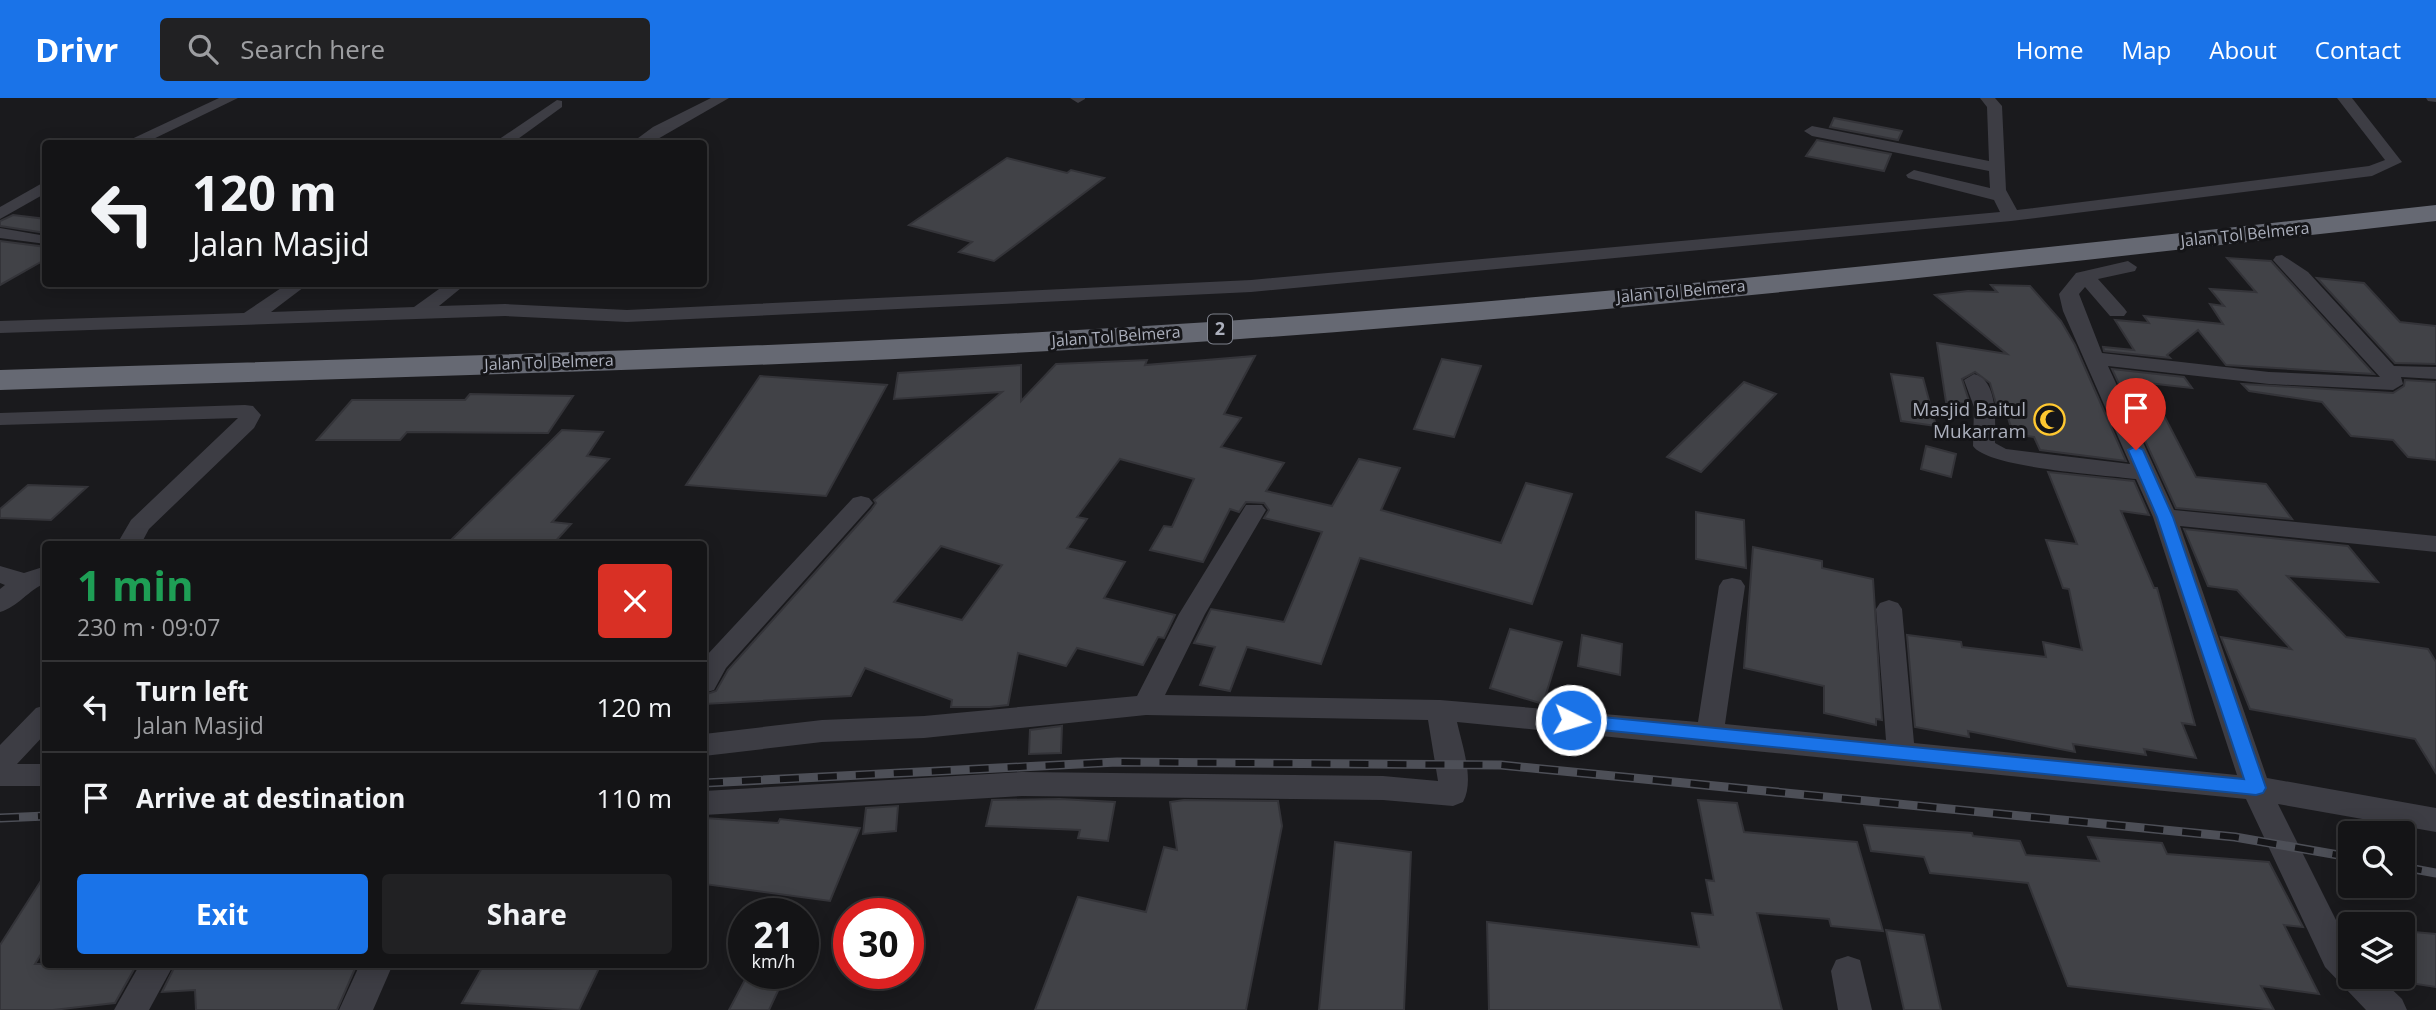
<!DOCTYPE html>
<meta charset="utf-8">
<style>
:root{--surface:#141416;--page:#212123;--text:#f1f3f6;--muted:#9d9ea1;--line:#333335;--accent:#1a73e8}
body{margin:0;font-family:"Open Sans",sans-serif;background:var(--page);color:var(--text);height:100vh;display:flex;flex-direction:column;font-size:26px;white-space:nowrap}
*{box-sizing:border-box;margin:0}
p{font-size:23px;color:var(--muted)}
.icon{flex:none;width:38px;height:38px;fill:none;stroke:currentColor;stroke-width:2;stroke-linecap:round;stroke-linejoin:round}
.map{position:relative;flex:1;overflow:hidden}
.side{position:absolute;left:42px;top:443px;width:665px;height:427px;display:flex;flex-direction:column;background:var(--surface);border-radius:7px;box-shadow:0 4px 18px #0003,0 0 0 2px var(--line)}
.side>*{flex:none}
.top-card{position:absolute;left:42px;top:42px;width:665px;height:147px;border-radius:7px;box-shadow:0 4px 18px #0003,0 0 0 2px var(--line);background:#141416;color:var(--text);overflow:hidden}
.fabs{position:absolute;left:2338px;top:723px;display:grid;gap:14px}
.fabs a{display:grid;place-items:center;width:77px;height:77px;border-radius:7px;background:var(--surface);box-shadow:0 4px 18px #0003,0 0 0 2px var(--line);font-size:35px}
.speed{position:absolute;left:728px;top:800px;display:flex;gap:14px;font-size:35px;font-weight:700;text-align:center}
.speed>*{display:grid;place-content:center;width:91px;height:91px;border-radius:50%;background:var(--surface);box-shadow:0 4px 18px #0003,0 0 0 2px var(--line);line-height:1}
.speed small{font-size:18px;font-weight:400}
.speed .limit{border:10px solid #d22;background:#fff;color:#111}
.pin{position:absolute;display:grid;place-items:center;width:60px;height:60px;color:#fff;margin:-72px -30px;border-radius:50% 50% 50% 0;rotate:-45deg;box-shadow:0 0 7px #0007}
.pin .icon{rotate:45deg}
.me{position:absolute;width:77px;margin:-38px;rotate:95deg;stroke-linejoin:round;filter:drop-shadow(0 0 5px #0008)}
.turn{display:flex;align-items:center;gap:24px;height:147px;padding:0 35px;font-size:32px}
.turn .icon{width:91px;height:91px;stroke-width:2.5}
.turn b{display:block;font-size:49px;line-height:60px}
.round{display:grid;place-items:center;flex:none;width:74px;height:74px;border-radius:7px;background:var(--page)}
.summary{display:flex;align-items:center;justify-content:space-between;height:119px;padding:0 35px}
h1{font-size:42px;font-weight:700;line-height:52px;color:#1e9e55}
.primary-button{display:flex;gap:14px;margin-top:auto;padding:14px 35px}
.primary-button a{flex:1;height:80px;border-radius:7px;background:var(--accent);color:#fff;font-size:28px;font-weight:700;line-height:80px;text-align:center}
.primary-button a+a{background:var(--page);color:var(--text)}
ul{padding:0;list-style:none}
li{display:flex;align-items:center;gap:21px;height:91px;padding:0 35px;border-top:2px solid var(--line)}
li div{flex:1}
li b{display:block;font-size:26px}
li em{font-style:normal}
header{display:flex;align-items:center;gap:42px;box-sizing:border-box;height:98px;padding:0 35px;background:var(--accent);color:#fff}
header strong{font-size:33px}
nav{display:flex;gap:38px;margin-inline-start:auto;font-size:24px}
.search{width:490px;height:63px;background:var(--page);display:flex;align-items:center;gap:18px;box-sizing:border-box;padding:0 24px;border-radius:7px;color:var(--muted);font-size:26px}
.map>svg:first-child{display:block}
</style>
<header>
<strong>Drivr</strong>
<div class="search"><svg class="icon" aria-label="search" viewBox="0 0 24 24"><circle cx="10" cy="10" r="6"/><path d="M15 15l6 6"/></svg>Search here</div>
<nav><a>Home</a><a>Map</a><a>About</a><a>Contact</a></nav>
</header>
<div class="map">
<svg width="2436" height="912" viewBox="0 0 2436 912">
<rect width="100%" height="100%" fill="#1a1a1d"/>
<g fill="#414247" stroke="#343439" stroke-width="2" fill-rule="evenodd">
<polygon points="1834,20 1902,33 1898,42 1830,29"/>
<polygon points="1817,42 1891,56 1884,73 1806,58"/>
<polygon points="1007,60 1067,75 1071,72 1104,80 994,163 959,154 972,144 909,127"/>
<polygon points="13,117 46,121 46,135 0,128 0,123"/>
<polygon points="0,143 46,149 46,161 0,187"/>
<polygon points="2227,160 2271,163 2374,276 2226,267 2198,232 2167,257 2170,260 2104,253 2103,249 2134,252 2115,222 2149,225 2144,218 2223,226 2210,206 2224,208 2210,191 2256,194"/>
<polygon points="2317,180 2364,185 2400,224 2436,228 2436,266 2395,265"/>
<polygon points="1991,187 2030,188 2061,223 2075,247 2126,363 2040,352 2034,339 2013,336 2005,310 1997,309 1990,285 1975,274 1962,281 1970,306 1946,304 1937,245 2007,256 1935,197 1968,193 1997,194"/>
<path d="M1255,258l-31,58 17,4 -20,29 63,16 -18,28 66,15 27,-47 41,9 -19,42 120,33 25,-60 46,11 -40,110 -172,-46 -39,106 -74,-17 -17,44 -30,-6 15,-38 -21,-4 17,-34 73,13 38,-90 -58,-14 5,-8 -5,-7 -18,-1 -7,10 -9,-3 -27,53 -53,-12 14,-24 8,1 22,-48 -74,-20 -43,58 10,2 -20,29 58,14 -21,36 71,17 -11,23 -6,-1 -15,28 -66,-17 -11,18 -48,-13 -10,52 -18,2h-39l1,-7 -87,-32 -14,28 -147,8v-9l12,-4 12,-21 143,-160 5,-7 -2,-3 128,-108 -108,7 4,-26 123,-8v36l35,-37 91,-4 -2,5zM941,448l61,19 -40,55 -68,-18z"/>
<polygon points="1442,261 1481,268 1454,339 1414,331"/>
<polygon points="2112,271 2184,279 2192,290 2147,285 2196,379 2266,386 2292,421 2176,410"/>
<polygon points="1891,276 1923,280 1936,328 1901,323"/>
<polygon points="760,278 887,287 826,398 686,387"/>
<polygon points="2405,282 2436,284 2436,362 2408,359 2393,342 2351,338 2322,304 2249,293 2242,286 2393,295 2404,288"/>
<polygon points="1744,284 1776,296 1701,374 1667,359"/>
<polygon points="470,296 573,298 548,335 407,334 400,342 317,342 352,302 465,302"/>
<polygon points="562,332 603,334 587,358 609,361 552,424 571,426 553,446 447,446"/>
<polygon points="1926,348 1956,356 1951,379 1921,371"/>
<polygon points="2048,374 2134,383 2149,417 2121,413 2154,490 2157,490 2195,627 2182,625 2196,660 2144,651 2146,657 2073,646 2075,654 1968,633 1969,639 1915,629 1907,537 1961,544 1962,549 2046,559 2043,544 2082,552 2069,491 2063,490 2046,442 2077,446"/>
<polygon points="28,387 87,389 51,422 0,420 0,411"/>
<polygon points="1696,414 1744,422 1746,470 1696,461"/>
<polygon points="2184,431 2348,448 2378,484 2287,478 2346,539 2428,551 2436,564 2436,675 2415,641 2250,611 2221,539 2291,551 2237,492 2208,488"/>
<polygon points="1753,449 1822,463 1822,470 1873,481 1882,622 1876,621 1876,627 1824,615 1824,588 1744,570"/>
<polygon points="1510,531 1562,544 1543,606 1490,590"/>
<polygon points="1582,537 1622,546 1620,577 1578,568"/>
<polygon points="1062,628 1061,655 1029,656 1030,632"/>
<polygon points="1060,701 1115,704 1108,743 1078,740 1080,732 986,728 992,702"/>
<polygon points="1184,702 1278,703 1282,728 1246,912 1035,912 1078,799 1146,814 1164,749 1177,752 1170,704"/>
<polygon points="1698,702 1737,705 1744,734 1857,744 1883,833 1831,828 1829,821 1757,815 1782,912 1489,912 1487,824 1699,849 1692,815 1713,817 1706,782 1714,783"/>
<polygon points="898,708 896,733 863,736 866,710"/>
<polygon points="704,720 778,725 780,721 860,730 830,803 704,786"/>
<polygon points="1864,727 1972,735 1973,738 2020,743 2026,757 2099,763 2088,739 2162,745 2167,756 2269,764 2303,829 2284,827 2319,896 2261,888 2274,912 2068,888 2028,785 1930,775 1924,759 1871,753"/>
<polygon points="1335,744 1411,754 1404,912 1319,912"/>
<polygon points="46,775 46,848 35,866 137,866 115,905 53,912 0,912 0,847"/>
<polygon points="1886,832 1924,837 1941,912 1904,912"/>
<polygon points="2403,833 2436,836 2436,889 2403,884"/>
<polygon points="176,866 357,866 337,912 196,912 195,892 162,894"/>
<polygon points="522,866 601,866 579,912 462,905 483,868 519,871"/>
<polygon points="748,876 783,882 769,912 729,912"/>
</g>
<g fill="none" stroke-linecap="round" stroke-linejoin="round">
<g fill="#3d3d44" fill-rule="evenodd">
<polygon points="219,0 238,0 143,46 121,46"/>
<polygon points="711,0 729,0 649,46 630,46 653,29"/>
<polygon points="1070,0 1085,0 1085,1 1078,5"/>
<polygon points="1980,0 1995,0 2002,8 2006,92 2017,112 2369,68 2385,62 2337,0 2352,0 2402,64 2372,78 2011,123 1251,194 627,224 505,218 0,235 0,223 244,215 287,186 308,186 271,214 414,209 446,186 466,186 439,208 505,206 627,212 1251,182 2000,114 1994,102 1908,80 1906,77 1914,72 1990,90 1989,73 1812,38 1804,33 1812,28 1989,63 1987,9"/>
<polygon points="2426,0 2436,0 2436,4 2428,3"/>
<polygon points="557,2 562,3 562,9 511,46 492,46"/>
<polygon points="46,83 46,95 0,121 0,109"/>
<polygon points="0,130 46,138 46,146 0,140"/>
<path d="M2282,157l26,17 86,94 42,1v12l-35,-2 2,7 -10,6 -124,-6 -161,-18 66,144 262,26v16l-256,-26 87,252 169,30v24l-158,-28 72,144v28h28l24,23 5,11h-41l-41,-43 -79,-168 -789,-77c5,23 18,58 6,80l-10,4 -70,-6 -361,-4 -318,19v-24l318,-19 361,4 55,5 -10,-61 -282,-5 -222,23 -102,4 -118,14v-22l118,-14 102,-4 213,-20 42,-82 67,-109h16l4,5 -61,104 -40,81 275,5 258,22 21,-136 4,-6 9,-2 9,2 4,6 -20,138 161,16 -10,-131 4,-6 9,-3 9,3 4,6 12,134 323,32 -84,-258 -17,-38c-31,-4 -148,-11 -163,-33l1,-39 -10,-27 10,-6c25,6 21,49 21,69l11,6 124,15 -67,-153 -4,-17 17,-21 52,-12 9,6 -2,4 -37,8 26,29 3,4 -3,4h-14l-25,-29 -6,7 23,59 167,19 111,5 -107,-117 3,-4z"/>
<polygon points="245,307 253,308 261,317 254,330 149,431 141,446 117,446 131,422 238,320 0,327 0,315"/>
<polygon points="861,398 869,400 873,405 869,410 726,570 714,592 704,595 704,562 707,557 853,400"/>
<path d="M0,468l24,7 22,-7v17c-18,7 -28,24 -46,29v-23l5,-4 -5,-2z"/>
<polygon points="46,607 46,635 17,666 46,666 46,688 0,688 0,647 36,610"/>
<polygon points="1848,858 1860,862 1872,912 1838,912 1831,873 1836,862"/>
<polygon points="140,866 174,866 149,912 114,912"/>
<polygon points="360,866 393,866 373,912 339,912"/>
</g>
<path fill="#666973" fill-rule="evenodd" d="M2436,107v16c-403,45 -805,91 -1209,119 -409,28 -818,36 -1227,50v-20c409,-13 818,-22 1226,-49 405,-27 807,-72 1210,-116z"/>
<defs>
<g id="rail">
<polyline points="704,685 1117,664 1501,667 2235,739 2350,759"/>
<polyline points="0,720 46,718"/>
<polyline points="2403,769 2436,775"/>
</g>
</defs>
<use href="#rail" stroke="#4d4f57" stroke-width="9"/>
<use href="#rail" stroke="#151518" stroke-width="6" stroke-dasharray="19" stroke-linecap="butt"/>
</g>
<polygon fill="#1a73e8" stroke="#114b97" stroke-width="2" points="2136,348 2143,352 2173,419 2266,690 2263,695 2256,697 1571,629 1562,622 1571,616 2244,681 2157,419 2128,352"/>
<defs>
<symbol id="mosque-ring" viewBox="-11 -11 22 22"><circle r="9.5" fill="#151518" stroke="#ffc830" stroke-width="1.5"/><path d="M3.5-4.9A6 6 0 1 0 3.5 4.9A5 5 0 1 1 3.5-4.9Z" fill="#ffc830"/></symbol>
</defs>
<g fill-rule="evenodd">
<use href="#mosque-ring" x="2032" y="304" width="35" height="35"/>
</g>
<g text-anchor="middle" stroke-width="6" stroke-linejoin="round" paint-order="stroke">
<g font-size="16" fill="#acb0bd" stroke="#151518">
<text transform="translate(2245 136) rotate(-6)" y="6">Jalan Tol Belmera</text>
<text transform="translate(1681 193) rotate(-5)" y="6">Jalan Tol Belmera</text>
<text transform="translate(1116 238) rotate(-4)" y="6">Jalan Tol Belmera</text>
<text transform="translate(549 264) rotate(-2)" y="6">Jalan Tol Belmera</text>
</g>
<rect fill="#151518" stroke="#7f828c" stroke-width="2" x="1208" y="216.5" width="24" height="29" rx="5"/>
<g font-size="18" font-weight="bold" fill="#acb0bd">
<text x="1220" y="237">2</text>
</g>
<g font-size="19" fill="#acb0bd" stroke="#151518" text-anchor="end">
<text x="2026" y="318">Masjid Baitul<tspan x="2026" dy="22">Mukarram</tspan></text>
</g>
</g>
</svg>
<div class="fabs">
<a><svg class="icon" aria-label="search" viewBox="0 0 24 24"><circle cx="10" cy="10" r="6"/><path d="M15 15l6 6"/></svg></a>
<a><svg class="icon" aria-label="layers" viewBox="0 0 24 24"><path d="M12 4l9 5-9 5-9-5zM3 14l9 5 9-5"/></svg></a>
</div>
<div class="speed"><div>21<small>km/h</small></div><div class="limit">30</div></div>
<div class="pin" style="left:2136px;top:352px;background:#d93025"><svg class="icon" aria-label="arrive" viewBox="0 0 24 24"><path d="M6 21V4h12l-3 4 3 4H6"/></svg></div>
<svg class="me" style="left:1571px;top:622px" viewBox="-20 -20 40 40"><circle r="17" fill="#1a73e8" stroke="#fff" stroke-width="3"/><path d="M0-11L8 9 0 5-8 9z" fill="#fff"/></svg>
<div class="top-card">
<div class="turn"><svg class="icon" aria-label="left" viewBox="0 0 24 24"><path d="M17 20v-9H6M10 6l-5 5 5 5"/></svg><div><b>120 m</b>Jalan Masjid</div></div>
</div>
<section class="side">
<div class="summary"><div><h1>1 min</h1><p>230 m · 09:07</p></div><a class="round" style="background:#d93025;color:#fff"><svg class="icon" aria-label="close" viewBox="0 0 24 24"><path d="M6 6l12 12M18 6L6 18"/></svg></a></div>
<ul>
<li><svg class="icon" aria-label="left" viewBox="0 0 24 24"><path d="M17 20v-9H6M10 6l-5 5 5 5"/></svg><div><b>Turn left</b><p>Jalan Masjid</p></div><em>120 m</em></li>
<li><svg class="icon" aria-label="arrive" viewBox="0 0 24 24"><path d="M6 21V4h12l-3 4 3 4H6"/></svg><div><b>Arrive at destination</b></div><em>110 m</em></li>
</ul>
<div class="primary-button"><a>Exit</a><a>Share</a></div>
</section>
</div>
